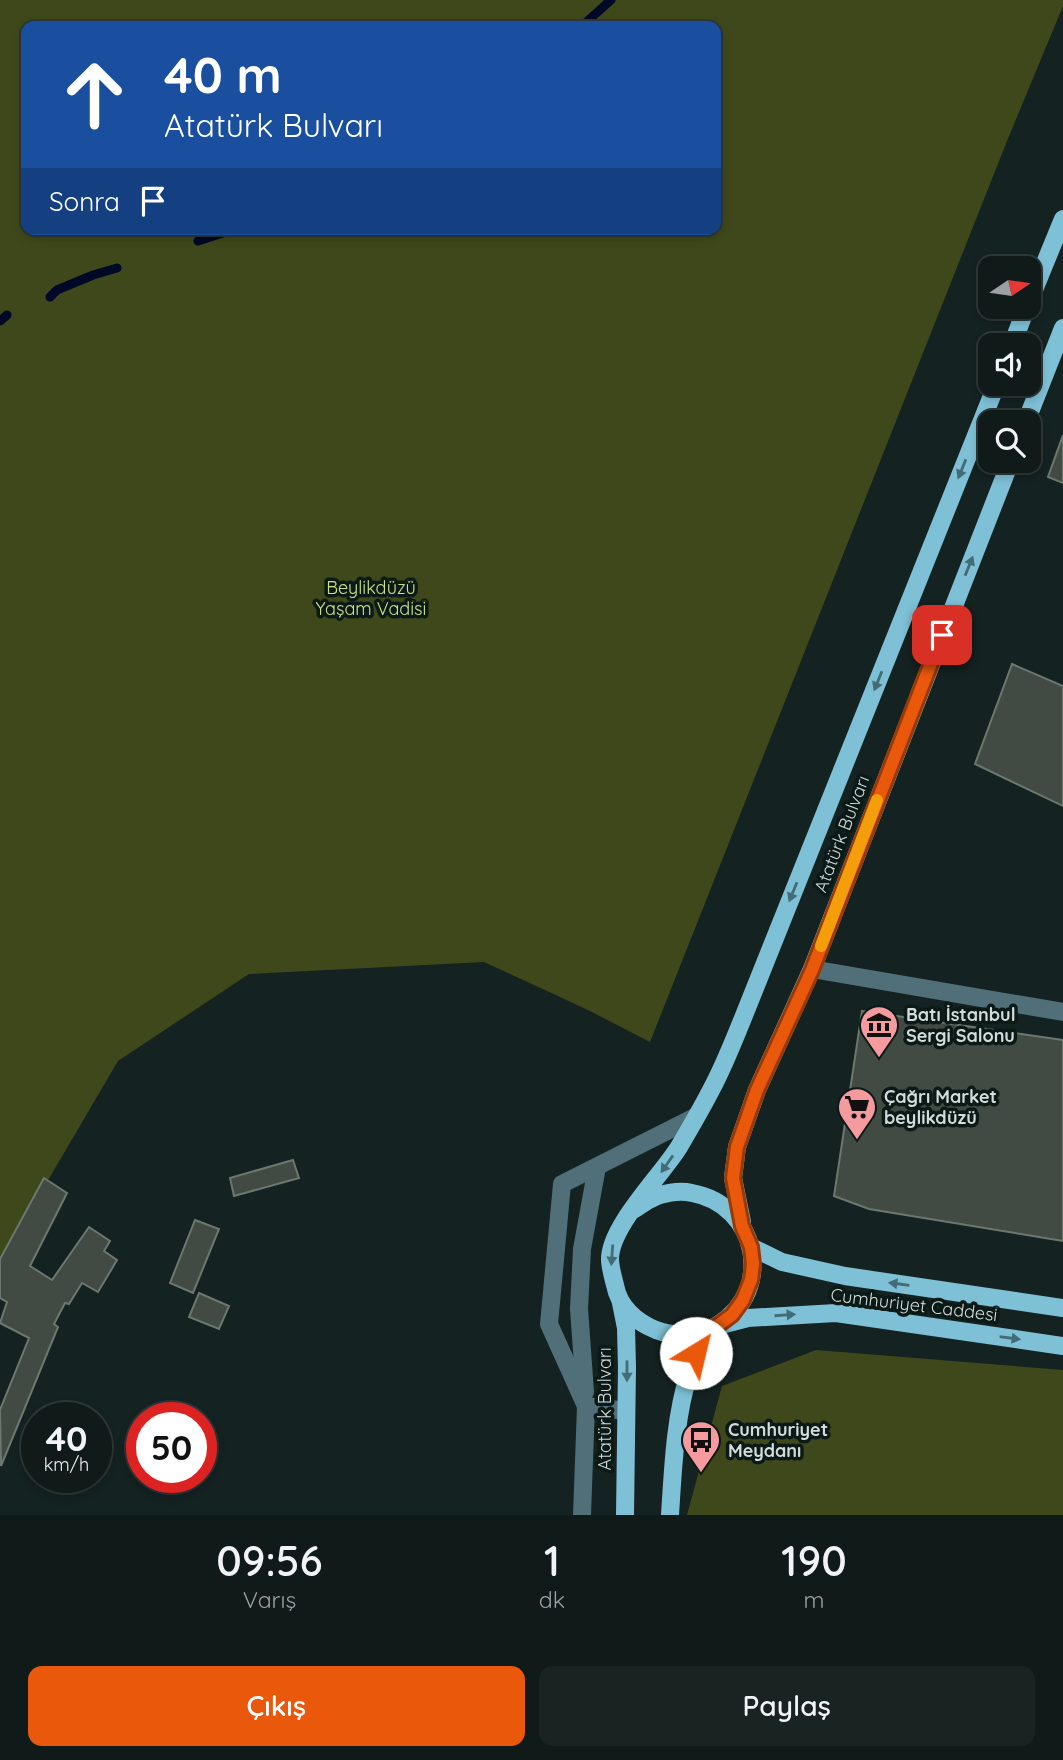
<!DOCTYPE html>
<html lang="tr">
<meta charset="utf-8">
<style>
:root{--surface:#0f1a19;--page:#182322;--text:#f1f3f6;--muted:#9ba1a2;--line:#2f3838;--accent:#ea580c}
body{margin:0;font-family:Quicksand,sans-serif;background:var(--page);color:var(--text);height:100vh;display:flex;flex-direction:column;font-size:26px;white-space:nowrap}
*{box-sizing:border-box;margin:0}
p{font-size:23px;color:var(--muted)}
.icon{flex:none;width:38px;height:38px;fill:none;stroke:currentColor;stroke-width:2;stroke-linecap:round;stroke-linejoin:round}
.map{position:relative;height:1515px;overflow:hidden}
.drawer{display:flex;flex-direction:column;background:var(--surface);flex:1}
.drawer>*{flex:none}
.guide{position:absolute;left:21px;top:21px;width:700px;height:214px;border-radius:14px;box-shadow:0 4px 10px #0003,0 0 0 2px var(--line);background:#1a4fa0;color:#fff;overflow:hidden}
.needle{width:46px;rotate:77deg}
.controls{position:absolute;left:978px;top:256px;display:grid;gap:14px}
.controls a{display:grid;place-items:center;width:63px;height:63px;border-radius:14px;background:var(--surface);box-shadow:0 4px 10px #0003,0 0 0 2px var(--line);font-size:35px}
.speed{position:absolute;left:21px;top:1402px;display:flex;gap:14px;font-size:35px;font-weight:700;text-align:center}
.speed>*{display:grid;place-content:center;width:91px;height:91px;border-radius:50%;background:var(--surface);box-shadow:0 4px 10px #0003,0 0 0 2px var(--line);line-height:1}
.speed small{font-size:18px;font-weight:400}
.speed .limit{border:10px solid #d22;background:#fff;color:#111}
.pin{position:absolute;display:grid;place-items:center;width:60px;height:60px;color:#fff;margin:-30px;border-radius:14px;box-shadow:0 4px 10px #0006}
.me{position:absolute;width:77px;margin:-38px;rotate:36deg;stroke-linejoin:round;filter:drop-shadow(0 0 5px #0008)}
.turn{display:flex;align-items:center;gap:24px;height:147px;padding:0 28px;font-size:32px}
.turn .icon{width:91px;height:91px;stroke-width:2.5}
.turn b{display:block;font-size:49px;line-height:60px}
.then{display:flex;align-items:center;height:66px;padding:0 28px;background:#0003;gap:14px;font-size:26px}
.eta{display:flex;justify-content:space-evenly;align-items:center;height:119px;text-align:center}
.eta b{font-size:42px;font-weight:600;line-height:49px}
.cta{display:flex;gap:14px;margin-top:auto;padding:14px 28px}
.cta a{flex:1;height:80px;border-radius:14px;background:var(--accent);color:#fff;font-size:28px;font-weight:600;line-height:80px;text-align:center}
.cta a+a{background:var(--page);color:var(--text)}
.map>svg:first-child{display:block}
</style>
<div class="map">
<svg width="1063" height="1515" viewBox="0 0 1063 1515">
<rect width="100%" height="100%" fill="#142221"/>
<g fill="#3f481a" fill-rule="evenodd">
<path d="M0,0h1063v6l-56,135 -357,901 -62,-32 -104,-48 -235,12 -131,87 -118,201zM26,26h690v203h-690z"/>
<polygon points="816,1350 1063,1370 1063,1515 687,1515 722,1386"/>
</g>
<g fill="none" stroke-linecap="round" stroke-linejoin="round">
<g stroke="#000827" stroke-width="9">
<polyline points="582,26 611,0"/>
<polyline points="198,241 235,229"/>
<polyline points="50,297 57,290 93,275 117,268"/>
<polyline points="0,321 7,315"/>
</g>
</g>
<g fill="#414b43" stroke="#6c786f" stroke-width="2">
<polygon points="1063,435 1063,483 1048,477"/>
<polygon points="1012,664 1063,686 1063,806 975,764"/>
<polygon points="862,1011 1063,1040 1063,1241 869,1209 834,1196"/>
<polygon points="293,1160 299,1178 234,1196 230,1178"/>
<polygon points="44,1178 67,1193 30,1266 52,1280 89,1227 110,1241 104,1251 117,1260 98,1292 82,1283 69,1304 65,1303 54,1324 58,1327 1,1466 0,1410 29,1338 0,1323 7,1302 0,1298 0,1259"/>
<polygon points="195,1220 219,1229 193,1293 170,1283"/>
<polygon points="199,1293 229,1306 219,1329 189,1317"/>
</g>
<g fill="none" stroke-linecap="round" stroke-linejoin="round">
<g stroke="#506f79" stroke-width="18">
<polyline points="812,969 1063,1012"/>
<polyline points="585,1392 579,1309 582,1249 597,1167"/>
<polyline points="586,1406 549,1324 562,1184 695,1117"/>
<polyline points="582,1515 586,1406 626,1411"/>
</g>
<g stroke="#7ec0d6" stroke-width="18">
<polyline points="1029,302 1063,219"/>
<polyline points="1012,345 1027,306"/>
<polyline points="1026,422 1063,328"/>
<path d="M633,1210c6,-3 11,-8 18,-11 11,-6 28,-9 41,-6 66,12 83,97 26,132 -18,11 -43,12 -62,5 -20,-8 -37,-23 -41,-45 -2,-8 -5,-18 -5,-26 0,-33 51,-83 69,-112 14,-24 29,-49 41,-75 9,-19 17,-39 25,-59l252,-630"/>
<polyline points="742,1222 733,1178 737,1147 757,1090 812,969 1011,460"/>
<polyline points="751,1247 782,1262 845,1276 1063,1308"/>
<polyline points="621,1303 626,1328 627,1367 625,1515"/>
<polyline points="721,1325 748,1318 836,1313 1063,1346"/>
<path d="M670,1515c3,-46 5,-98 19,-142 4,-14 10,-28 15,-41"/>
</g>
</g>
<defs><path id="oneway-solid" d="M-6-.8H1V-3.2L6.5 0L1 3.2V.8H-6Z" transform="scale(1.75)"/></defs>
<g fill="#446c76">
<use href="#oneway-solid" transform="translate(962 469) rotate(112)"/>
<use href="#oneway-solid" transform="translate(969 566) rotate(-68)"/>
<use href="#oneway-solid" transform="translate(878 681) rotate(112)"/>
<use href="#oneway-solid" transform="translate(793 892) rotate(112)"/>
<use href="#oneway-solid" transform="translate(667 1164) rotate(125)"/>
<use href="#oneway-solid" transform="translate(612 1255) rotate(94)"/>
<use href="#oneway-solid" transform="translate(899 1284) rotate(-172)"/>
<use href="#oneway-solid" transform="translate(785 1315) rotate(-4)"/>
<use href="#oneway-solid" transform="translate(1010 1338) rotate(8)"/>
<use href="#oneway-solid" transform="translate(627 1371) rotate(90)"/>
</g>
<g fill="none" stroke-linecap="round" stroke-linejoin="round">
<defs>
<polyline id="route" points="696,1353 704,1332 717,1326 732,1315 743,1300 751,1280 753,1264 751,1247 742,1226 733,1178 737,1147 757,1090 812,970 942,635"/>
</defs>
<use href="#route" stroke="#983908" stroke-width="18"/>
<use href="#route" stroke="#ea580c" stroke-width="12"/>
<polyline stroke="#f59e0b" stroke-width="12" points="821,946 877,800"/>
</g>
<defs>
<symbol id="museum-pin" viewBox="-11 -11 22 30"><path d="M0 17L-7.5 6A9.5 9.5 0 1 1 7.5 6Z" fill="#f59b9f" stroke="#0b1917"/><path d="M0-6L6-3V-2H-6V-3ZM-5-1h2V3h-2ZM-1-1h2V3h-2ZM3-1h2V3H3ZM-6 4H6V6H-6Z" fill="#111"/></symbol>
<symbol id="supermarket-pin" viewBox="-11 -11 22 30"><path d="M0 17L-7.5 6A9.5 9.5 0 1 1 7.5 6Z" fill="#f59b9f" stroke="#0b1917"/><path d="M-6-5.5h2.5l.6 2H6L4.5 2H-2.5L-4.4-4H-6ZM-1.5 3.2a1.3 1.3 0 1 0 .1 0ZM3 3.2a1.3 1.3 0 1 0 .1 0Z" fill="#111"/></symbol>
<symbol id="bus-pin" viewBox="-11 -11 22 30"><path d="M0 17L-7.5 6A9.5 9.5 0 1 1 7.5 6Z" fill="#f59b9f" stroke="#0b1917"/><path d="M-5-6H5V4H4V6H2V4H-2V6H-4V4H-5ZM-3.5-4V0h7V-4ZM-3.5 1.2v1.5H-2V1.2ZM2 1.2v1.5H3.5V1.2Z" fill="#111"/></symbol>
</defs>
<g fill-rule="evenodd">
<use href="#museum-pin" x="857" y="1003" width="44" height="60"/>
<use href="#supermarket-pin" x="835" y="1085" width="44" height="60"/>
<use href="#bus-pin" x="679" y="1418" width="44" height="60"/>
</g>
<g text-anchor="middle" stroke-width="7" stroke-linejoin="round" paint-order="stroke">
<g font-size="18" fill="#cde288" stroke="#0b1917">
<text x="371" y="594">Beylikdüzü<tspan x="371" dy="21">Yaşam Vadisi</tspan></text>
</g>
<g font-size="18" fill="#d3dcdb" stroke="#0b1917">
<text transform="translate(842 834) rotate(-69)" y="6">Atatürk Bulvarı</text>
<text transform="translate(914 1305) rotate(7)" y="6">Cumhuriyet Caddesi</text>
<text transform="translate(605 1409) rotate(-90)" y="6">Atatürk Bulvarı</text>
</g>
<g font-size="18" font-weight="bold" fill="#d3dcdb" stroke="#0b1917" text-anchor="start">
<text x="906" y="1021">Batı İstanbul<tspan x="906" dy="21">Sergi Salonu</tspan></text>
<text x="884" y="1103">Çağrı Market<tspan x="884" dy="21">beylikdüzü</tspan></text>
<text x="728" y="1436">Cumhuriyet<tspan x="728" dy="21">Meydanı</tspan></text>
</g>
</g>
</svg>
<div class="controls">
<a><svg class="needle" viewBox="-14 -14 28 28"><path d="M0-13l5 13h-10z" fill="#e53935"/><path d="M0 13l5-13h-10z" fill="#9ba1a2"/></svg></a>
<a><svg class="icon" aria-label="sound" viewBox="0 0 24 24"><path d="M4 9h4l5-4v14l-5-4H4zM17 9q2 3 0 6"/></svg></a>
<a><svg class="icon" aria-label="search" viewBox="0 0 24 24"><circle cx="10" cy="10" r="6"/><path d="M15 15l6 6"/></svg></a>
</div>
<div class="speed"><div>40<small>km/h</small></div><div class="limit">50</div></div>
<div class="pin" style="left:942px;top:635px;background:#d93025"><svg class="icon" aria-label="arrive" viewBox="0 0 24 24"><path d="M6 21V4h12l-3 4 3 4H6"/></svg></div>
<svg class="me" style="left:696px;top:1353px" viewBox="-20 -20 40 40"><circle r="19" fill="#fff"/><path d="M0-13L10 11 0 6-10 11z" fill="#ea580c"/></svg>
<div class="guide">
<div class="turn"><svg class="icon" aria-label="ahead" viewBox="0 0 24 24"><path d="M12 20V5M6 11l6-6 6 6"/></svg><div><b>40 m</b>Atatürk Bulvarı</div></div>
<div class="then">Sonra<svg class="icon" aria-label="arrive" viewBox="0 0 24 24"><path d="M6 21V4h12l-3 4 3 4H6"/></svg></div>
</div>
</div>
<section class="drawer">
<div class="eta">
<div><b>09:56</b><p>Varış</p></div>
<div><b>1</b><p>dk</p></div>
<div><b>190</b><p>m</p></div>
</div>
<div class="cta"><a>Çıkış</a><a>Paylaş</a></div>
</section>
